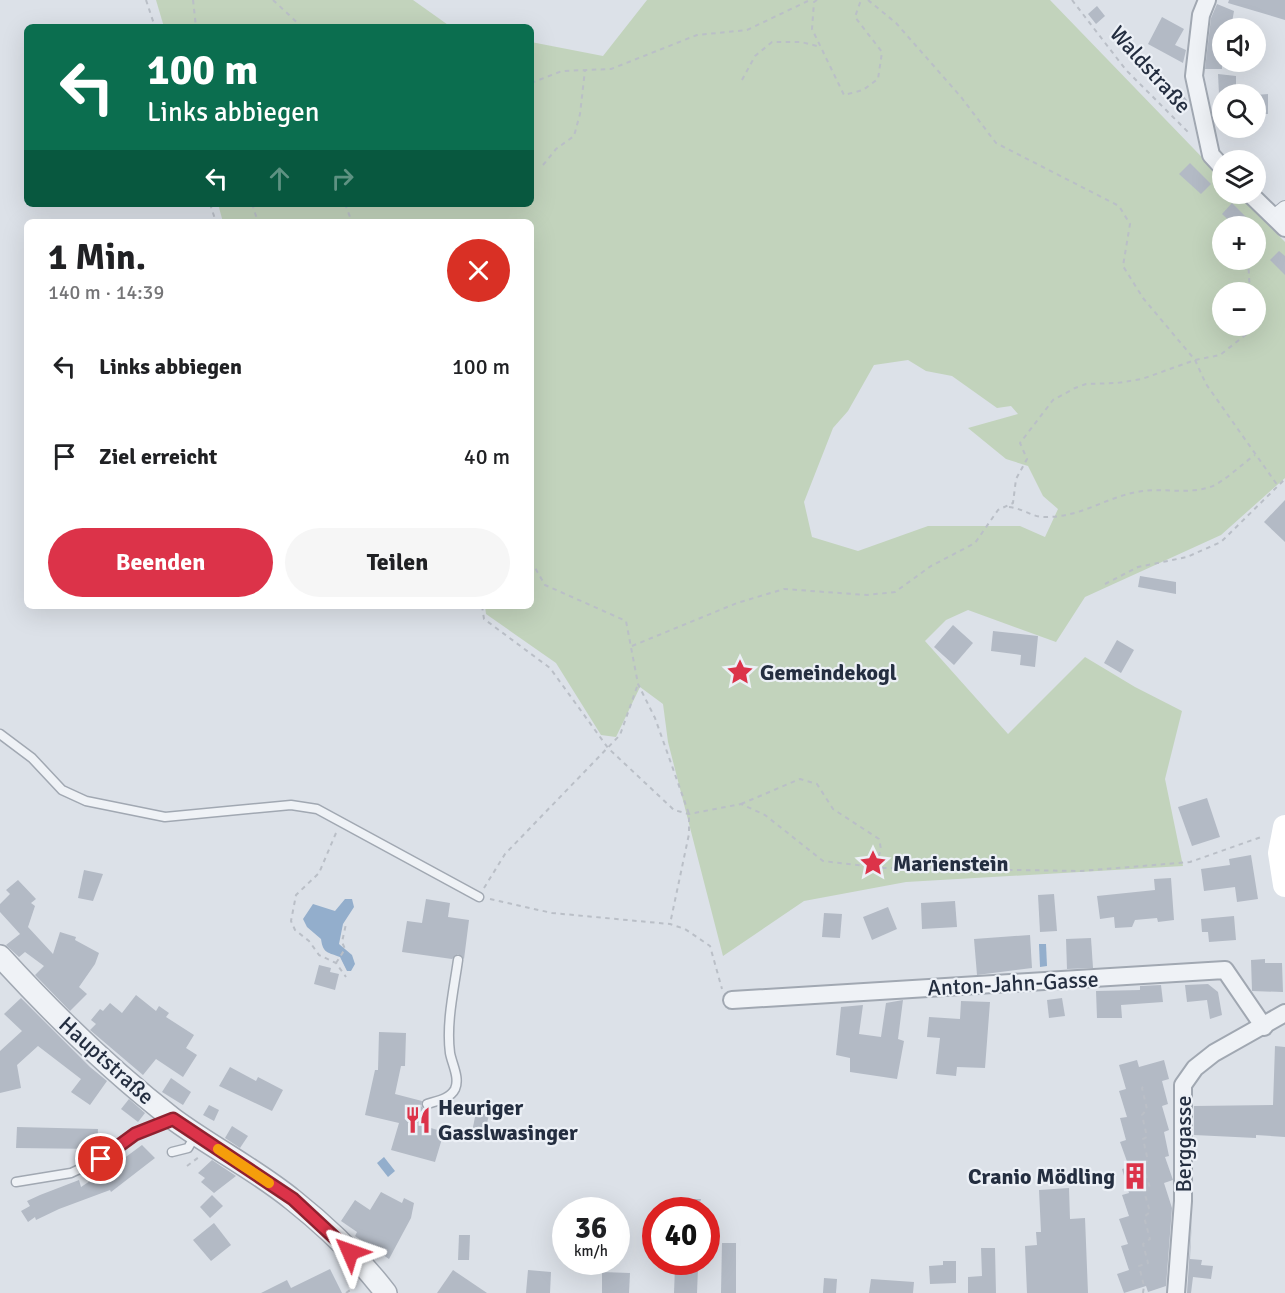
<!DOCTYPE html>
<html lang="de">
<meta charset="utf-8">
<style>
:root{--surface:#fff;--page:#f6f6f6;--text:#202124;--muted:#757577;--accent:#dc3349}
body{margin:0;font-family:Signika,sans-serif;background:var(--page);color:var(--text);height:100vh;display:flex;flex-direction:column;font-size:22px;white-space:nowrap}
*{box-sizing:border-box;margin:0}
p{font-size:20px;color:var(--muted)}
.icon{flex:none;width:33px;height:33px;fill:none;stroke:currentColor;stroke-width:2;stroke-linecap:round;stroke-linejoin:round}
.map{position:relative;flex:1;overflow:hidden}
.drawer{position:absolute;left:24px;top:219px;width:510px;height:390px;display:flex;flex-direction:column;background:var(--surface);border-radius:9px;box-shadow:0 6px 24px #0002}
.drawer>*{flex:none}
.top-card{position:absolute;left:24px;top:24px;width:510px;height:183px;border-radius:9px;box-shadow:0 6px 24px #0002;background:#0b6e4f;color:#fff;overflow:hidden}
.controls{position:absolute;left:1212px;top:18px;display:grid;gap:12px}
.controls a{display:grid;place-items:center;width:54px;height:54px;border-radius:50%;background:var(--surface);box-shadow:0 6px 24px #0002;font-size:30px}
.speed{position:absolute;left:552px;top:1197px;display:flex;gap:12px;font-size:30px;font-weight:700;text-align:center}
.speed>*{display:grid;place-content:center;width:78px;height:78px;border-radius:50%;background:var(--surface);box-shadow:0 6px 24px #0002;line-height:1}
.speed small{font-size:15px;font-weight:400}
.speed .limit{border:9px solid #d22;background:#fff;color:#111}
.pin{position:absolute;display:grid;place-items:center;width:51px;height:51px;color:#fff;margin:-26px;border:3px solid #fff;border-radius:50%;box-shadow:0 2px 6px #0007}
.me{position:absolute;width:66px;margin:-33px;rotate:313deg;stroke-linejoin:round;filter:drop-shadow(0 0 4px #0008)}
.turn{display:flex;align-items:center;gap:21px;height:126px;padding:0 24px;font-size:27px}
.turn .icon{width:78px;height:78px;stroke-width:2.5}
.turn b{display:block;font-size:42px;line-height:51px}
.lanes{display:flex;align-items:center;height:57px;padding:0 24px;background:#0003;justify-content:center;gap:30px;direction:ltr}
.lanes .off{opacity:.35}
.round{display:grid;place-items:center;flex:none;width:63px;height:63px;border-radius:32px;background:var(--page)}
.headline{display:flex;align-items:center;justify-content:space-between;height:102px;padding:0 24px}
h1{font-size:36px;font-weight:800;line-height:45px}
.action{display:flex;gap:12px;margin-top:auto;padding:12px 24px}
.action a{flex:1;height:69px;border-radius:36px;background:var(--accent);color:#fff;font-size:24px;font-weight:800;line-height:69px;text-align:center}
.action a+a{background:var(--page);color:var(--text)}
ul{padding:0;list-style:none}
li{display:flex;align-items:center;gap:18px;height:90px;padding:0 24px}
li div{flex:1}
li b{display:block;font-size:22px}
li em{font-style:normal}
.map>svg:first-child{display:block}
</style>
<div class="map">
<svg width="1285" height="1293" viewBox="0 0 1285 1293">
<rect width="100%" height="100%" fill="#dce1e8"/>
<g fill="#c2d3bc" fill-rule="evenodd">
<polygon points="156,0 413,0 451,27 164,27"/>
<path d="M647,0h403l172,178v16h16l47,48v236l-64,57 -136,62 -29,45 -88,-32 -22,10 -21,21 83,93 77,-77 50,30 47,24 -17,68 18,87 -277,16 -102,19 -81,55 -55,-214 -5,-38 -23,-17 -24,50 -15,-2 -45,-72 -70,-49 -1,-8h46v-384h-308l-5,-18h313v-162l72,14zM1222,226h34v34h-34zM1222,292h34v34h-34zM908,360l18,11 26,5 45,32 14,-2 7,8 -50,14 38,31 22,7 15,30 15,13 -13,28 -25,-11h-92l-70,25 -46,-14 -8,-35 29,-74 15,-17 26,-46z"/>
</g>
<g fill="#93aecc">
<path d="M345,899h7l2,8 -11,17 -4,20 13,11 3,9 -4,7h-4l-7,-14c-12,-5 -17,-3 -19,-18l-14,-12 -4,-8 10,-15 22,7z"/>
<polygon points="1039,944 1046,944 1047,966 1040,967"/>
<polygon points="384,1157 395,1171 388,1177 377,1163"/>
</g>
<g fill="#b3bac5">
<polygon points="1229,0 1285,0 1285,20 1228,3"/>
<polygon points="1217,4 1234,11 1231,28 1222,28 1222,69 1205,69 1211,18"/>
<polygon points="1097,6 1105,16 1096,24 1088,14"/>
<polygon points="1162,17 1184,29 1175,45 1186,50 1183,63 1148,44"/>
<polygon points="1218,74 1236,76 1236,94 1219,94"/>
<polygon points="1181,93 1187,100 1181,112 1172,101"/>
<polygon points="1268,94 1268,114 1256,114 1256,95"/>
<polygon points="1190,163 1211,184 1201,194 1179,174"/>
<polygon points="1232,203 1249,220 1242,226 1235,226 1222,214"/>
<polygon points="1279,251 1285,256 1285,275 1270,260"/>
<polygon points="1285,500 1285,542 1264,522"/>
<polygon points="1140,576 1176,582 1176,594 1138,587"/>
<polygon points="953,625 973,643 954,665 934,647"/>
<polygon points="993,631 1038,636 1035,667 1020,665 1021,655 991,651"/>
<polygon points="1117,640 1134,650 1121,673 1104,663"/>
<polygon points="1207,798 1220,837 1192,846 1178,807"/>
<polygon points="1251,855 1258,899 1237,902 1235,887 1204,891 1201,869 1230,865 1229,859"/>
<polygon points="84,870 103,874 93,901 78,898"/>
<polygon points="1171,878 1174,920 1158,922 1157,918 1135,920 1132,927 1115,928 1114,917 1100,919 1097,896 1155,890 1154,879"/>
<polygon points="18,880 36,899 31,903 35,906 28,927 53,954 60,932 76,937 75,940 99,953 95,964 79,987 87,994 70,1011 35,975 44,966 25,952 19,957 6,945 20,934 0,912 0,904 10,894 6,890"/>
<polygon points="1054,894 1057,931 1040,932 1038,895"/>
<polygon points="426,899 450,903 448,917 469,920 464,959 458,954 452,959 402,952 407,921 422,923"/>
<polygon points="955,901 957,927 922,929 921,903"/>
<polygon points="888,907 897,929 872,940 863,917"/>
<polygon points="824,913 842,914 840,938 822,937"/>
<polygon points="1234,916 1236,940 1209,942 1208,932 1202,932 1201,919"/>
<polygon points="1030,935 1032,968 977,975 974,939"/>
<polygon points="1091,938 1093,968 1067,969 1066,939"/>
<polygon points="1265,959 1265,963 1282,963 1283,992 1252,991 1251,960"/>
<polygon points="319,965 331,968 330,972 339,974 335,990 314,984"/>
<polygon points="1208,984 1218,992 1222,1015 1210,1019 1207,1000 1187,1002 1185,985"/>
<polygon points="1161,985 1163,1002 1121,1005 1122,1018 1097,1018 1096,991 1140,990 1140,986"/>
<polygon points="136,995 156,1011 159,1006 169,1013 166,1017 194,1035 186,1048 197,1055 183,1077 156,1059 143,1075 90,1030 96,1024 91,1020 100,1009 103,1011 110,1003 122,1013"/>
<polygon points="21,998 90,1067 107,1081 90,1105 71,1092 81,1079 38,1046 17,1065 21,1088 0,1093 0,1051 22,1031 4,1014"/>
<polygon points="1062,998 1065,1016 1049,1018 1047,1000"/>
<polygon points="903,1000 898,1039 904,1041 897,1079 850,1072 850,1058 836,1055 841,1007 863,1005 859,1034 881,1037 886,1003"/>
<polygon points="961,1001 990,1002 985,1068 957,1067 956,1076 936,1074 940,1038 927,1037 929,1017 960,1019"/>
<polygon points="379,1032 406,1033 405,1066 401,1066 395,1094 422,1101 421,1106 425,1110 421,1125 444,1132 435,1162 391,1150 399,1123 365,1115 375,1070 378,1070"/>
<polygon points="1275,1046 1285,1047 1285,1137 1256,1135 1256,1138 1194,1135 1194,1106 1273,1105"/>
<polygon points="1137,1060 1139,1067 1164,1060 1169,1079 1162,1081 1168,1104 1162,1106 1169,1130 1164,1132 1169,1156 1165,1157 1173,1180 1164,1183 1172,1208 1166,1286 1148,1292 1146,1286 1124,1293 1117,1274 1129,1270 1121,1246 1128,1244 1119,1219 1129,1216 1122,1195 1129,1193 1122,1169 1129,1167 1120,1142 1126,1140 1120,1118 1127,1117 1119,1091 1126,1089 1119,1065"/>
<polygon points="230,1067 256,1081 258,1077 283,1090 272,1111 219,1086"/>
<polygon points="171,1078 191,1092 183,1105 162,1092"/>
<polygon points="129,1099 145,1113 138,1122 121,1109"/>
<polygon points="209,1105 219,1110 214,1121 203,1115"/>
<polygon points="476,1112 489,1115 484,1135 472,1132"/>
<polygon points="232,1126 248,1136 240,1148 225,1138"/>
<polygon points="17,1127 98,1129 97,1149 16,1148"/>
<polygon points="142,1145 155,1158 111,1192 110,1190 59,1209 36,1220 35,1217 28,1222 21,1211 30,1206 27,1201 40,1195 79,1180 81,1187 96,1177 96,1179"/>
<polygon points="212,1160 236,1176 214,1193 201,1182 205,1178 198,1173"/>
<polygon points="1069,1188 1070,1219 1085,1218 1088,1293 1027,1293 1025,1246 1037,1245 1036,1232 1041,1232 1039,1190"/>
<polygon points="381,1192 402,1203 404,1198 414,1203 411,1218 389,1259 355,1236 357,1232 341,1221 355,1200 370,1210"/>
<polygon points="212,1195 223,1206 210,1218 200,1207"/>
<polygon points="683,1199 701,1199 698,1210 681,1210"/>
<polygon points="1192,1217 1190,1259 1202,1260 1201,1265 1213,1266 1211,1279 1193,1277 1191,1293 1187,1293"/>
<polygon points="214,1223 231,1245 211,1261 193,1240"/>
<polygon points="459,1235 470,1235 469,1260 458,1260"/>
<polygon points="722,1243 736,1243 736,1293 721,1293"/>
<polygon points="981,1248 995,1248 996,1293 968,1293 968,1277 982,1276"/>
<polygon points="943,1261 956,1261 956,1283 930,1284 929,1266 943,1265"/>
<polygon points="675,1267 698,1268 697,1293 674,1293"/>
<polygon points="330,1269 342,1293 261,1293 287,1280 291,1288"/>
<polygon points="453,1270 487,1293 437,1293"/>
<polygon points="528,1270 551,1272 550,1293 526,1293"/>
<polygon points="602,1272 630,1273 629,1293 602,1293"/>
<polygon points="824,1278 837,1279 836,1293 823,1293"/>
<polygon points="871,1279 914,1282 913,1293 869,1293"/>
</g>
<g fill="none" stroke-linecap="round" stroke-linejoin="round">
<defs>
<g id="service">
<polyline points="0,734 32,758 62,790 86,801 165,817 291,805 317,809 479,897"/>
<path d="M427,1104c9,-3 23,-5 28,-15 5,-11 -3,-25 -5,-36 -4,-30 4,-64 8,-93"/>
<polyline points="172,1152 188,1148 196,1134"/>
<polyline points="16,1182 71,1173 101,1159 135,1134 172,1119"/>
</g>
<polyline id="pedestrian" points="1274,217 1285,208"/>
<g id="minor">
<polyline points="1207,0 1201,15 1194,76 1211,155 1222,167"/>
<polyline points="1250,194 1285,228"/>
<polyline points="732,1000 1225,970 1264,1027"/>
<polyline points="1176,1293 1183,1201 1183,1085 1195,1068 1214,1053 1285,1013"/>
</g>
<path id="tertiary" d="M0,956c53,58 110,114 172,162 39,29 83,51 121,82 34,27 67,59 93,93"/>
</defs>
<use href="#service" stroke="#a1a8b2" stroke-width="11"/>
<use href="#pedestrian" stroke="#a1a8b2" stroke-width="16"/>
<use href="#minor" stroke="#a1a8b2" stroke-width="20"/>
<use href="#tertiary" stroke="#a1a8b2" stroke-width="24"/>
<g stroke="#babfc7" stroke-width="2" stroke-dasharray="4.5 4.5" stroke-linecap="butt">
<polyline points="146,0 155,27"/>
<polyline points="193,0 196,27"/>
<polyline points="273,0 302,27"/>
<polyline points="817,0 814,2 812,29 844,95 863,90 878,79 882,52 855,17 861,0"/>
<polyline points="868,0 896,23 961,97 996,143 1119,206 1130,224 1123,266 1143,298 1195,360 1206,384 1278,486"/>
<polyline points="1072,0 1126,70 1190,134"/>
<polyline points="742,80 755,56 772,42 801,42 821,47"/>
<polyline points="531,83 562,71 611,69 697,35 747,30 810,0"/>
<polyline points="543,165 556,149 574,136 580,114 585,70"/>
<polyline points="210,204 216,222"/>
<polyline points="252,204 258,222"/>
<polyline points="345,204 352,222"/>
<polyline points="1256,247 1265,231"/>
<polyline points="1248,260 1250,292"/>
<path d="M1009,507c13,1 23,10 35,10 36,1 60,-19 93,-25 24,-5 48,3 73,-5 13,-4 33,-24 45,-32"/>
<polyline points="531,561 545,585 626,621 638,684 655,718 689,814 689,834 670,924"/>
<polyline points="1105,584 1138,567 1187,557 1221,542 1285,479"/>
<polyline points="482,606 484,619 550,668 608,748 674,810 689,814 741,804 765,815 823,861 883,868 1081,871 1190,862 1264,836"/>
<polyline points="632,646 737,603 784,589 867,595 895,592 931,566 975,543 998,510 1013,503 1016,479 1027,459 1020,443 1053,400 1075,388 1086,384 1117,383 1142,379 1195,360 1220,355 1248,333 1249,326"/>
<polyline points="741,804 800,779 817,784 833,809 879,839 881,849 875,868"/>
<polyline points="336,833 319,873 296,895 291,921 295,930 309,941 319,955 336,963 346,977"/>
<polyline points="484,888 505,854 620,735 638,684"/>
<polyline points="490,899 552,913 670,924 685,929 710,946 722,989"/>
<polyline points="336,963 345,949 342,942 346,924"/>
<polyline points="187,1166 199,1157"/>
<polyline points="346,1293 356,1286"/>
<polyline points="1143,1293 1144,1286 1139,1266 1148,1263 1143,1244 1150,1239 1144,1217 1150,1212 1144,1191 1150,1188 1142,1162 1148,1161 1143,1139 1147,1137 1142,1115 1147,1109 1142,1088 1145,1084"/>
</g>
<use href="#service" stroke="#eff2f6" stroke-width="8"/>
<use href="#pedestrian" stroke="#eff2f6" stroke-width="14"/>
<use href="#minor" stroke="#eff2f6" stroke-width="16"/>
<use href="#tertiary" stroke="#eff2f6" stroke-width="21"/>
<polyline stroke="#fff" stroke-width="24" points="1285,827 1280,853 1285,885"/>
</g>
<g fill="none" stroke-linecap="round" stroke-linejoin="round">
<defs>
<polyline id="route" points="101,1159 135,1134 173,1119 293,1199 350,1252"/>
</defs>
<use href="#route" stroke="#8f212f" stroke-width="15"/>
<use href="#route" stroke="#dc3349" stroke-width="10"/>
<polyline stroke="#f59e0b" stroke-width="10" points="218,1149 269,1183"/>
</g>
<defs>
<symbol id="sight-bare" viewBox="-9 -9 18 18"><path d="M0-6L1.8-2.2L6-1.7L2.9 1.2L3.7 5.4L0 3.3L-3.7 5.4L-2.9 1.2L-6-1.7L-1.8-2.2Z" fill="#dc3349" stroke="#ecf0f6" stroke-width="2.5" paint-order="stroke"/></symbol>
<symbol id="restaurant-bare" viewBox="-9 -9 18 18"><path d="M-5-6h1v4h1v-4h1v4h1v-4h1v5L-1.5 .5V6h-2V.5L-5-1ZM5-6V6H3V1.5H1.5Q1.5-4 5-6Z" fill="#dc3349" stroke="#ecf0f6" stroke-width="2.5" paint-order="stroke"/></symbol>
<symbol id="building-bare" viewBox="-9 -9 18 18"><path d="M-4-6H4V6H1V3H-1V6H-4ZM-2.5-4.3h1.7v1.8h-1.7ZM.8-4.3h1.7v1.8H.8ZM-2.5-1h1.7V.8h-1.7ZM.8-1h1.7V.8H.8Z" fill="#dc3349" stroke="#ecf0f6" stroke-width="2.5" paint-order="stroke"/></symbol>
</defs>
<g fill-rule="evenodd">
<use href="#sight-bare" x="721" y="653" width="38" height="38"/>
<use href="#sight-bare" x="854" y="844" width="38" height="38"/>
<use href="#restaurant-bare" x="399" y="1101" width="38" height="38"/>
<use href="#building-bare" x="1116" y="1157" width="38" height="38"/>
</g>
<g text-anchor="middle" stroke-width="4.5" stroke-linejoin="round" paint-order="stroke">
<g font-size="22" fill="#242e40" stroke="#ecf0f6">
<text transform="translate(1151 69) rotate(48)" y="8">Waldstraße</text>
<text transform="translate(1013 983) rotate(-3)" y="8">Anton-Jahn-Gasse</text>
<text transform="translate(107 1060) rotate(42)" y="8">Hauptstraße</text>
<text transform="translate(1183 1144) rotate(-90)" y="8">Berggasse</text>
</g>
<g font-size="22" font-weight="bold" fill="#242e40" stroke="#ecf0f6" text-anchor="start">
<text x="760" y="680">Gemeindekogl</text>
<text x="893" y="871">Marienstein</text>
<text x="438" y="1115">Heuriger<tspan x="438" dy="25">Gasslwasinger</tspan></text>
<text x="1115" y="1184" text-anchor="end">Cranio Mödling</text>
</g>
</g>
</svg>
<div class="controls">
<a><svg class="icon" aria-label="sound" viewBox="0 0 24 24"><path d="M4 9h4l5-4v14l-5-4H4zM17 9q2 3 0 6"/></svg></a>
<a><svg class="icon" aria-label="search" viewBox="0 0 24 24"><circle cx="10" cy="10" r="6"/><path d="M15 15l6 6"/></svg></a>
<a><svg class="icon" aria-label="layers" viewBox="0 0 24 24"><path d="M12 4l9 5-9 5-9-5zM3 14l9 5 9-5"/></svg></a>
<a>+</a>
<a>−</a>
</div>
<div class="speed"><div>36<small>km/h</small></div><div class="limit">40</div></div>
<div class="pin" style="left:101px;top:1159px;background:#d93025"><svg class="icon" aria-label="arrive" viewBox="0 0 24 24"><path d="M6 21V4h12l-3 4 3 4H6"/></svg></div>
<svg class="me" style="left:350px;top:1252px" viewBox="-20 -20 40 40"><path d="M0-17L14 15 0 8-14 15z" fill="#dc3349" stroke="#fff" stroke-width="4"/></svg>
<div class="top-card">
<div class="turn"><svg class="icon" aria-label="left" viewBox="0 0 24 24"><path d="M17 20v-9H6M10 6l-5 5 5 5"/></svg><div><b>100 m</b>Links abbiegen</div></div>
<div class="lanes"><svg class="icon" aria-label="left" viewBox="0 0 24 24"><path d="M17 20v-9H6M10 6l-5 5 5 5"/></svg><svg class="icon off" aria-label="ahead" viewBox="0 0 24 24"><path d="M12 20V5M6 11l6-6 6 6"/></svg><svg class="icon off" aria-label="right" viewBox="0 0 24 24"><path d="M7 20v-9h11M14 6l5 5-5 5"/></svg></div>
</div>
<section class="drawer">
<div class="headline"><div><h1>1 Min.</h1><p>140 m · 14:39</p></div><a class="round" style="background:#d93025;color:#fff"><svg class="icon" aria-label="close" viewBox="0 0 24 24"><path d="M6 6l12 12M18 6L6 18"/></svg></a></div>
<ul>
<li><svg class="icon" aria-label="left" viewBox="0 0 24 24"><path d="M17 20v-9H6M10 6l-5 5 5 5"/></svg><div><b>Links abbiegen</b></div><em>100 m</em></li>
<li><svg class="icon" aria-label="arrive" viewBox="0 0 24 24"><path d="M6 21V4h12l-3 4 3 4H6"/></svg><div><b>Ziel erreicht</b></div><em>40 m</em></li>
</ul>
<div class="action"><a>Beenden</a><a>Teilen</a></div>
</section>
</div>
